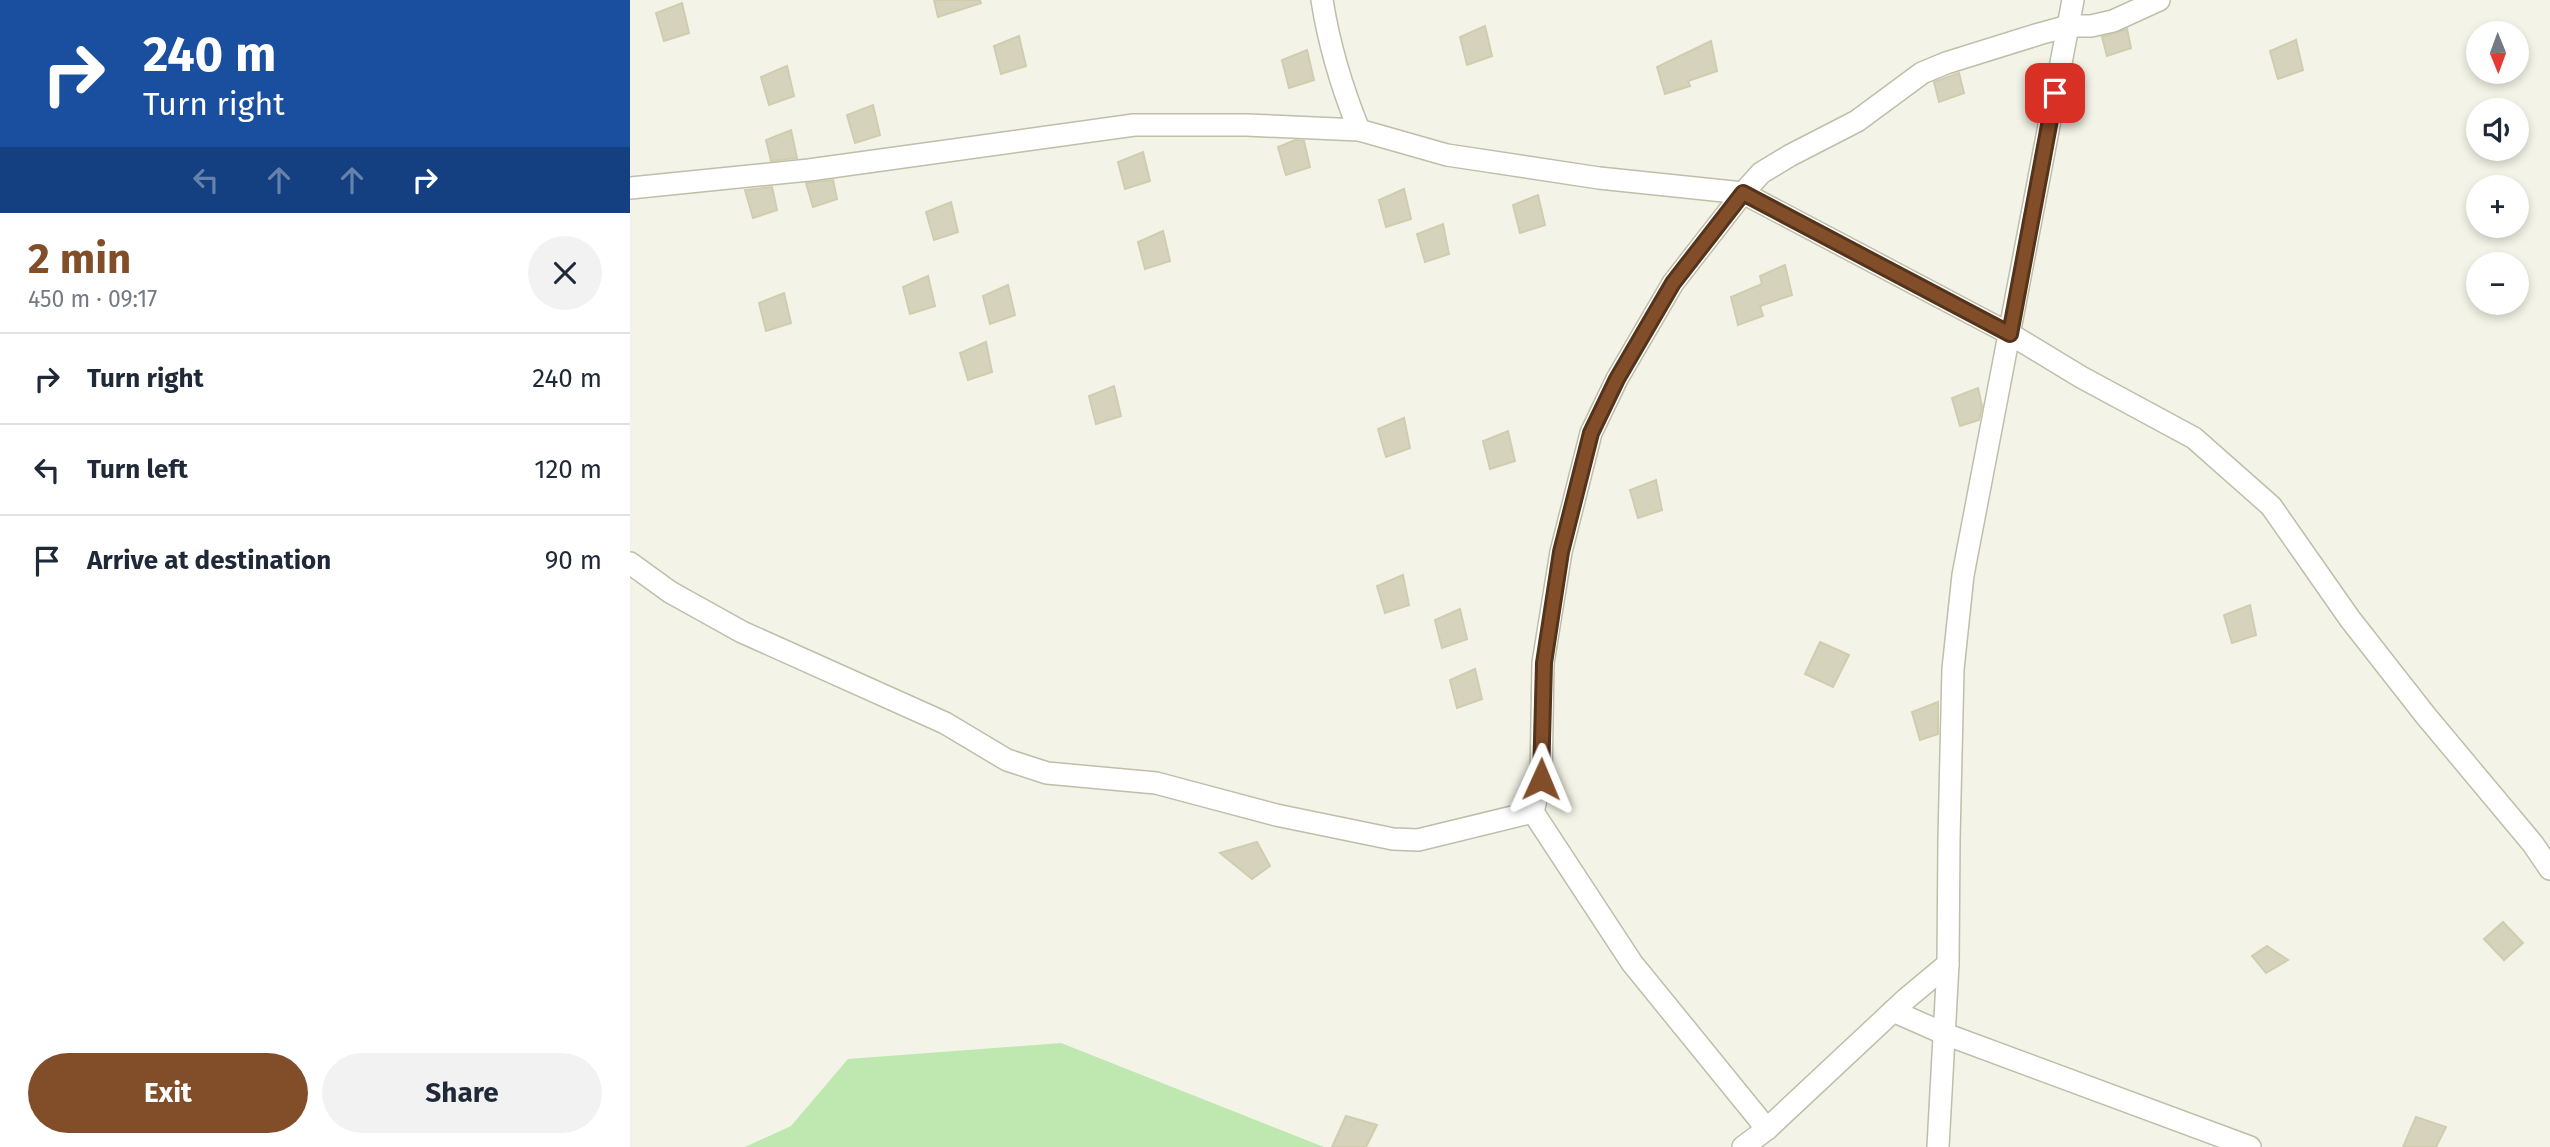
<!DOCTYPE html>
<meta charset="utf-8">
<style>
:root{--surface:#fff;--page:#f2f2f3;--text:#1f2937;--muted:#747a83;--line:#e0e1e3;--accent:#824e29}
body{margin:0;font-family:"Fira Sans",sans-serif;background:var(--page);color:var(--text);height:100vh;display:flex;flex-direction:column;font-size:26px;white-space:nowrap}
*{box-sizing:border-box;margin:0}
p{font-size:23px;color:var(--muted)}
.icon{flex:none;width:38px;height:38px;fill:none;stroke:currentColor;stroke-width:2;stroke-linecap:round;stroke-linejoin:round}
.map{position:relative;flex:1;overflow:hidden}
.drawer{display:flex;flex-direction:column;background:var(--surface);width:630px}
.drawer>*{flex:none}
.top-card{background:#1a4fa0;color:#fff;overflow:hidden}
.needle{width:46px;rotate:179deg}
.controls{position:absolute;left:1836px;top:21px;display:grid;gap:14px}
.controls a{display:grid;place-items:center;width:63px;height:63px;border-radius:50%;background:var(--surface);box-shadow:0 4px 10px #0003;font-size:35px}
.pin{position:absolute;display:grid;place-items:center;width:60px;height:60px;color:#fff;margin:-30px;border-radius:14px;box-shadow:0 4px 10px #0006}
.me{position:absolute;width:77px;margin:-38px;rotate:1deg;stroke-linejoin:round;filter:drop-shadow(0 0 5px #0008)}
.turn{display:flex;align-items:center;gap:24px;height:147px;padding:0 28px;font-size:32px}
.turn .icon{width:91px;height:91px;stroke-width:2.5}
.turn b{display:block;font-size:49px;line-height:60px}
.lanes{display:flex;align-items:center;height:66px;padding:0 28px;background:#0003;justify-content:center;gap:35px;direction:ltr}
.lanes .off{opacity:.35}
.round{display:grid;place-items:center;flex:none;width:74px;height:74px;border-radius:37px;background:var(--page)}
.summary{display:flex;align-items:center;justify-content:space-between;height:119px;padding:0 28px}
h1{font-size:42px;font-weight:700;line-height:52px;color:var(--accent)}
.cta{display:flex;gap:14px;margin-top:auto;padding:14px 28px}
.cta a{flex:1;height:80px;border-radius:42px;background:var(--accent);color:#fff;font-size:28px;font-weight:700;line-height:80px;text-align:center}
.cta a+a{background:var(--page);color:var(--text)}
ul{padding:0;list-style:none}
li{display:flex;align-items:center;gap:21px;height:91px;padding:0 28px;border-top:2px solid var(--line)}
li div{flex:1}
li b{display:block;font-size:26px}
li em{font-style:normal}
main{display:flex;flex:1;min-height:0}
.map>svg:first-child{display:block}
</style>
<main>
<section class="drawer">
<div class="top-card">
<div class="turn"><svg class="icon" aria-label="right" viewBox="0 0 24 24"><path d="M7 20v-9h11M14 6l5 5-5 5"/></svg><div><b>240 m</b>Turn right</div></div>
<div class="lanes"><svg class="icon off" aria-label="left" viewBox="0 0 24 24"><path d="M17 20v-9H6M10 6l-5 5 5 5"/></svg><svg class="icon off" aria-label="ahead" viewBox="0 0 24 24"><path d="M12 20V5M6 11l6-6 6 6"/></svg><svg class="icon off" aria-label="ahead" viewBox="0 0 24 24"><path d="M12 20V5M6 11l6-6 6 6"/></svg><svg class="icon" aria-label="right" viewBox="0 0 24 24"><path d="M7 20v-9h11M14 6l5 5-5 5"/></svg></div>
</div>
<div class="summary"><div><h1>2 min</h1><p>450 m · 09:17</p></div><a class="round"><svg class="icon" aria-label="close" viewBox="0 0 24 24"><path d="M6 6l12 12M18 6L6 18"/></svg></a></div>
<ul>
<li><svg class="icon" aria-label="right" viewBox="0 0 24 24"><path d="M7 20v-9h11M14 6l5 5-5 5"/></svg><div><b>Turn right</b></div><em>240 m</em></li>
<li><svg class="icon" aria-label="left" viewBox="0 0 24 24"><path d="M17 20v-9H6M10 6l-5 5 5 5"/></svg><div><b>Turn left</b></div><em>120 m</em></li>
<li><svg class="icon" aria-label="arrive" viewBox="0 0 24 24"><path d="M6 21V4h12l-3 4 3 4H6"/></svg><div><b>Arrive at destination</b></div><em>90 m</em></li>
</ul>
<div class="cta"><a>Exit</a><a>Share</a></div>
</section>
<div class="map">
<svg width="1920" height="1147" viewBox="0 0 1920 1147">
<rect width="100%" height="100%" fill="#f3f3e7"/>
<polygon fill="#bee8af" points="431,1043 694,1147 115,1147 161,1126 218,1059"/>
<g fill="#d5d3bc" stroke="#d0cdaf" stroke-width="2">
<polygon points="304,0 350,0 351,3 308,17"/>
<polygon points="52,3 59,33 34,41 26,13"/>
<polygon points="855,26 862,56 837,65 830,37"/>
<polygon points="1497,29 1501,48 1477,56 1472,37"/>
<polygon points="389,36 396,66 371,74 364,46"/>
<polygon points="1666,40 1673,70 1648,79 1640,51"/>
<polygon points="1081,41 1087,71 1058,81 1060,86 1035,94 1027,67"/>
<polygon points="677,50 684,80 659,88 652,60"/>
<polygon points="157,66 164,96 139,105 131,77"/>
<polygon points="1329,73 1334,93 1309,102 1304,82"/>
<polygon points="243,105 250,135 225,143 217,115"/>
<polygon points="161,130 167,158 141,161 136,140"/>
<polygon points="665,140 674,141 680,167 656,175 648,147"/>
<polygon points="513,152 520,181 495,189 488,162"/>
<polygon points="203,180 207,199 183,207 176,183"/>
<polygon points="142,187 147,210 123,218 115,190"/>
<polygon points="774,189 781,219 756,227 749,200"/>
<polygon points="908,195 915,225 890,233 883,205"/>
<polygon points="321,202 328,232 304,240 296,212"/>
<polygon points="813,224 819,254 795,262 787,234"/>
<polygon points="533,231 540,261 515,269 508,242"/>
<polygon points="1155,265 1162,295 1130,306 1133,316 1108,325 1101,297 1132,284 1130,276"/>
<polygon points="298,276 305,306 280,314 273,287"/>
<polygon points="378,285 385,315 360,324 353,296"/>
<polygon points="154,293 161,323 136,331 129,303"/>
<polygon points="356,342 362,372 338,380 330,353"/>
<polygon points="484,386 491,416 466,424 459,396"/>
<polygon points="1348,388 1352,406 1349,420 1330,426 1322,398"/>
<polygon points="774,418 780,448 756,457 748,429"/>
<polygon points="878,431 885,461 860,469 853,441"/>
<polygon points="1026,480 1032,510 1008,518 1000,490"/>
<polygon points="773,575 779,605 755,613 747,586"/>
<polygon points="1620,605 1626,635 1602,643 1594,615"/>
<polygon points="830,609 837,639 812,648 805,620"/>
<polygon points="1190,642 1219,655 1203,687 1175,674"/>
<polygon points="845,669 852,699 827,708 820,680"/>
<polygon points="1308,702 1308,734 1290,740 1282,712"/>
<polygon points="627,842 640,866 622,879 590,853"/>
<polygon points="1873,922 1893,943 1874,960 1854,939"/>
<polygon points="1637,946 1658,960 1636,973 1622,956"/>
<polygon points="716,1116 747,1125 736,1147 702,1147"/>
<polygon points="1786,1117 1816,1127 1806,1147 1773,1147"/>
</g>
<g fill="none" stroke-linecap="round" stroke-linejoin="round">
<defs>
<g id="minor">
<path d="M692,0c7,45 20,88 37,130l88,25 152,23 144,15 267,141 71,43 113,61 77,68 79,113 76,97 107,128 17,25"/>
<polyline points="0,188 179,170 504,125 617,125 729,130"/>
<polyline points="0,563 40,592 112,632 315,723 377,760 417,773 526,783 646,815 763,839 788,840 903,812"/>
<polyline points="1263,1011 1315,1034 1620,1147"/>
<polyline points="1137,1129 1002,963 903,812 911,779 913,663 931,552 961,433 987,379 1043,283 1113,193 1131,173 1159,156 1227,121 1292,73 1316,63 1409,34 1438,26 1461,26 1483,21 1529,0"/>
<polyline points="1113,1147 1137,1129 1276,999 1318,964"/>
<polyline points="1308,1147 1318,964 1319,839 1323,669 1333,575 1443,0"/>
</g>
</defs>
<use href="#minor" stroke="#bfbea9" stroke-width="24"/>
<use href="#minor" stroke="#fff" stroke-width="21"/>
</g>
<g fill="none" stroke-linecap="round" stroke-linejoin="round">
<defs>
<polyline id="route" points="911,779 914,663 931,552 961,433 987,379 1043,283 1113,193 1380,334 1425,93"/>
</defs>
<use href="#route" stroke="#54331b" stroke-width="18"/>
<use href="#route" stroke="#824e29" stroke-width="12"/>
</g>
</svg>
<div class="controls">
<a><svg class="needle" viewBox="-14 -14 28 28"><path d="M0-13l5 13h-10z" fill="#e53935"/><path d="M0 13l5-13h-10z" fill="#747a83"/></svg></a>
<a><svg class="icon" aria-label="sound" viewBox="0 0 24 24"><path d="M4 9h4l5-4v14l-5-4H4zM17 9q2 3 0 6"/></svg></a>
<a>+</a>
<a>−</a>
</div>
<div class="pin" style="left:1425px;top:93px;background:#d93025"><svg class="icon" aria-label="arrive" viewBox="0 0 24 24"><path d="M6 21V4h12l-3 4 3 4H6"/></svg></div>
<svg class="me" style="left:911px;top:779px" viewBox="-20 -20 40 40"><path d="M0-17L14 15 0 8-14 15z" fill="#824e29" stroke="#fff" stroke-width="4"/></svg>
</div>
</main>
